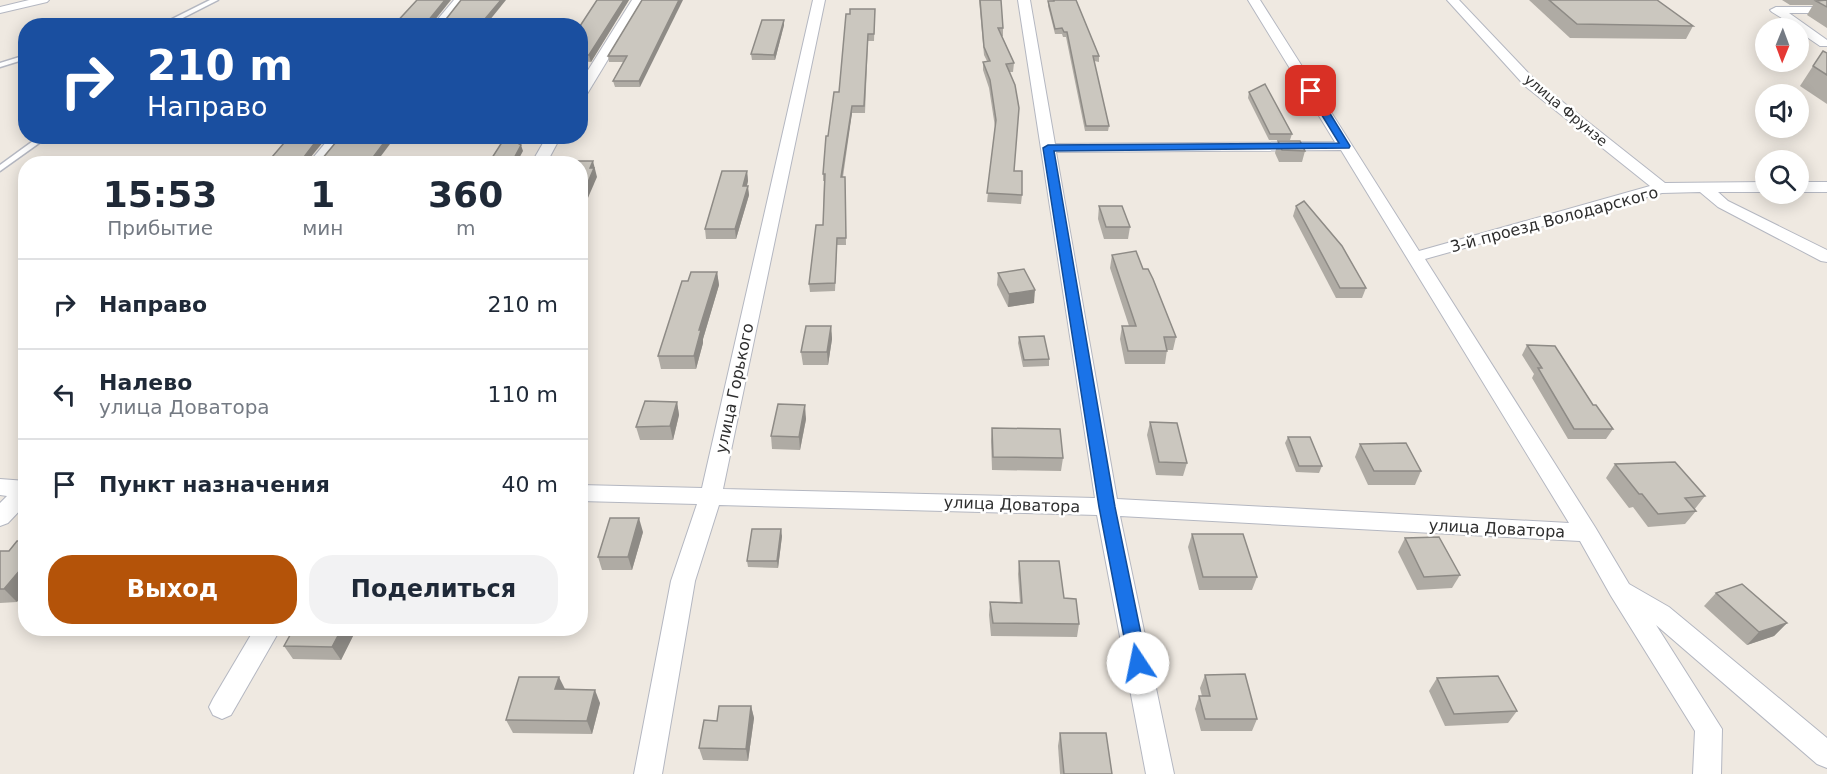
<!DOCTYPE html>
<html lang="ru">
<meta charset="utf-8">
<style>
:root{--surface:#fff;--page:#f2f2f3;--text:#1f2937;--muted:#747a83;--line:#e0e1e3;--accent:#b45309}
body{margin:0;font-family:"DejaVu Sans",sans-serif;background:var(--page);color:var(--text);height:100vh;display:flex;flex-direction:column;font-size:22px;white-space:nowrap}
*{box-sizing:border-box;margin:0}
p{font-size:20px;color:var(--muted)}
.icon{flex:none;width:33px;height:33px;fill:none;stroke:currentColor;stroke-width:2;stroke-linecap:round;stroke-linejoin:round}
.map{position:relative;flex:1;overflow:hidden}
.panel{position:absolute;left:18px;top:156px;width:570px;height:480px;display:flex;flex-direction:column;background:var(--surface);border-radius:24px;box-shadow:0 3px 15px #0003}
.panel>*{flex:none}
.guide{position:absolute;left:18px;top:18px;width:570px;height:126px;border-radius:24px;box-shadow:0 3px 15px #0003;background:#1a4fa0;color:#fff;overflow:hidden}
.needle{width:39px;rotate:181deg}
.tools{position:absolute;left:1755px;top:18px;display:grid;gap:12px}
.tools a{display:grid;place-items:center;width:54px;height:54px;border-radius:50%;background:var(--surface);box-shadow:0 3px 15px #0003;font-size:30px}
.pin{position:absolute;display:grid;place-items:center;width:51px;height:51px;color:#fff;margin:-26px;border-radius:12px;box-shadow:0 3px 9px #0006}
.me{position:absolute;width:66px;margin:-33px;rotate:349deg;stroke-linejoin:round;filter:drop-shadow(0 0 4px #0008)}
.turn{display:flex;align-items:center;gap:21px;height:126px;padding:0 30px;font-size:27px}
.turn .icon{width:78px;height:78px;stroke-width:2.5}
.turn b{display:block;font-size:42px;line-height:51px}
.eta{display:flex;justify-content:space-evenly;align-items:center;height:102px;text-align:center}
.eta b{font-size:36px;font-weight:800;line-height:42px}
.button{display:flex;gap:12px;margin-top:auto;padding:12px 30px}
.button a{flex:1;height:69px;border-radius:24px;background:var(--accent);color:#fff;font-size:24px;font-weight:800;line-height:69px;text-align:center}
.button a+a{background:var(--page);color:var(--text)}
ul{padding:0;list-style:none}
li{display:flex;align-items:center;gap:18px;height:90px;padding:0 30px;border-top:2px solid var(--line)}
li div{flex:1}
li b{display:block;font-size:22px}
li em{font-style:normal}
.map>svg:first-child{display:block}
</style>
<div class="map">
<svg width="1827" height="774" viewBox="0 0 1827 774">
<rect width="100%" height="100%" fill="#efe9e1"/>
<g fill="none" stroke-linecap="round" stroke-linejoin="round">
<defs>
<g id="service">
<polygon points="210,0 218,0 167,26 158,26"/>
<polygon points="26,55 26,59 0,67 0,63"/>
<polygon points="40,136 49,136 0,171 0,165"/>
</g>
<g id="minor">
<polygon points="29,0 49,0 47,2 0,13 0,7"/>
<polygon points="454,0 466,0 445,26 432,26"/>
<polygon points="632,0 644,0 587,94 580,98 580,83"/>
<path d="M813,0h12l-102,489 372,9 -77,-498h12l25,144 280,-2 -87,-142h12l159,251 231,-65 -125,-100 -78,-86h12l76,80 130,103 101,-1v10h-48l10,9 99,49v12l-6,-1 -103,-54 -18,-15 -38,1 -237,66 170,268 34,57 40,23 158,131v30l-10,-4 -161,-139 66,104 -1,45h-28l2,-43 -84,-135 -31,-55 -460,-25 54,258h-28l-49,-259 -378,-10 -24,76 -33,193h-28l37,-193 26,-77 -117,-3v-16l122,3zM1341,150l228,373 -452,-24 -61,-347z"/>
<polygon points="1776,7 1827,7 1827,13 1789,13 1827,40 1827,46 1820,46 1798,31 1798,28 1772,12 1770,10"/>
<polygon points="331,136 346,136 323,164 308,164"/>
<polygon points="547,136 561,136 546,164 531,164"/>
<rect x="1798" y="182" width="29" height="10"/>
<polygon points="0,479 26,481 26,504 8,523 0,526 0,503 7,496 0,495"/>
<polygon points="255,628 281,628 231,715 222,719 213,715 209,707 213,699"/>
</g>
</defs>
<use href="#service" stroke="#b4b7c1" stroke-width="3"/>
<use href="#minor" stroke="#b4b7c1" stroke-width="2"/>
<use href="#service" fill="#fff" fill-rule="evenodd"/>
<use href="#minor" fill="#fff" fill-rule="evenodd"/>
</g>
<g fill="#afaba4">
<polygon points="597,0 629,0 591,62 580,61 580,26"/>
<polygon points="642,0 640,87 615,87 613,81 623,62 609,62 608,56"/>
<polygon points="979,0 1001,0 1003,28 1003,36 1002,36 1014,63 1013,72 1010,72 1014,171 1022,195 1021,204 987,202 995,127 989,88 983,70 983,62 987,61 984,55"/>
<polygon points="1054,0 1076,0 1099,56 1099,62 1094,61 1109,126 1108,131 1085,131 1066,37 1063,37 1062,34 1055,34 1048,6 1048,1"/>
<polygon points="1529,0 1657,0 1693,26 1686,39 1570,38"/>
<polygon points="1782,0 1827,0 1827,28 1807,15 1813,5 1790,5"/>
<polygon points="875,9 874,41 868,41 865,113 852,113 843,177 845,177 846,245 837,245 835,291 810,292 809,284 823,225 824,181 823,181 823,174 828,136 839,92 850,14"/>
<polygon points="784,20 784,25 775,60 752,60 751,54"/>
<polygon points="1827,53 1827,104 1800,86 1813,66"/>
<polygon points="1249,92 1292,134 1290,140 1269,140 1248,98"/>
<polygon points="1278,141 1305,151 1302,162 1279,162 1275,153"/>
<polygon points="747,171 748,181 747,186 749,195 736,239 706,239 705,229"/>
<polygon points="1099,206 1130,227 1128,239 1104,239 1098,219"/>
<polygon points="1296,206 1366,288 1362,298 1336,298 1293,216"/>
<polygon points="1112,255 1143,269 1176,337 1173,350 1167,350 1165,364 1125,364 1120,339 1122,326 1129,326 1110,268"/>
<polygon points="717,272 719,285 703,339 703,343 696,369 661,369 658,356 688,281"/>
<polygon points="998,273 1034,303 1008,307 997,285"/>
<polygon points="831,326 832,339 828,365 803,365 801,352"/>
<polygon points="1019,337 1049,359 1049,366 1023,367 1018,343"/>
<polygon points="1527,345 1593,405 1613,429 1606,439 1568,439 1532,378 1534,374 1522,355"/>
<polygon points="677,402 679,415 673,440 640,440 636,427"/>
<polygon points="806,419 800,450 772,449 771,436"/>
<polygon points="1150,422 1187,463 1183,476 1156,475 1147,435"/>
<polygon points="992,428 1063,458 1061,471 992,470 991,441"/>
<polygon points="1288,437 1322,466 1319,473 1296,472 1285,443"/>
<polygon points="1360,444 1421,471 1415,485 1368,485 1355,457"/>
<polygon points="1615,464 1705,496 1694,510 1696,511 1685,524 1648,527 1633,507 1629,508 1606,478"/>
<polygon points="643,532 632,570 602,570 598,557"/>
<polygon points="1192,534 1257,577 1252,590 1199,590 1188,547"/>
<polygon points="782,536 778,568 748,567 747,561"/>
<polygon points="1405,538 1460,575 1452,588 1417,590 1398,552"/>
<polygon points="0,551 9,551 17,602 0,603"/>
<polygon points="1019,561 1064,598 1079,624 1077,637 991,636 989,615 990,602 1020,603 1018,574"/>
<polygon points="1716,593 1787,623 1774,636 1747,645 1704,606"/>
<polygon points="357,628 341,660 293,659 284,646"/>
<polygon points="1205,675 1257,719 1252,731 1201,731 1195,709 1199,696 1202,696 1200,688"/>
<polygon points="1437,678 1517,711 1508,723 1445,726 1429,691"/>
<polygon points="565,690 600,703 592,734 513,733 506,720"/>
<polygon points="751,706 754,718 748,761 703,760 699,748"/>
<polygon points="1060,733 1112,774 1060,774 1058,746"/>
</g>
<g fill="#8e8b86">
<polygon points="445,0 451,0 430,26 428,21"/>
<polygon points="501,0 506,0 485,26 479,26"/>
<polygon points="624,0 629,0 591,62 589,55"/>
<polygon points="679,0 683,0 640,87 639,81"/>
<polygon points="784,20 784,25 775,60 774,55"/>
<polygon points="852,106 852,113 841,184 841,177"/>
<polygon points="320,136 328,136 306,163 304,160 304,157"/>
<polygon points="389,136 396,136 375,164 368,164"/>
<polygon points="521,145 523,151 516,164 511,164"/>
<polygon points="593,161 597,177 581,214 580,201 590,168"/>
<polygon points="747,171 748,181 744,195 743,186"/>
<polygon points="748,186 749,195 736,239 735,229"/>
<polygon points="717,272 719,285 703,339 703,343 696,369 694,356 699,330"/>
<polygon points="1035,290 1034,303 1008,307 1009,294"/>
<polygon points="831,326 832,339 828,365 827,352"/>
<polygon points="677,402 679,415 673,440 670,426"/>
<polygon points="805,405 806,419 800,450 799,437"/>
<polygon points="639,518 643,532 632,570 628,557"/>
<polygon points="781,529 782,536 778,568 777,561"/>
<polygon points="26,563 26,591 17,602 4,589"/>
<polygon points="1787,623 1774,636 1747,645 1759,632"/>
<polygon points="342,628 357,628 341,660 332,647"/>
<polygon points="559,677 565,689 555,689"/>
<polygon points="595,690 600,703 592,734 587,721"/>
<polygon points="751,706 754,718 748,761 746,749"/>
</g>
<g fill="#cbc7bf" stroke="#8e8b86" stroke-width="1.5">
<polygon points="417,0 445,0 428,21 443,23 461,0 501,0 479,26 393,26"/>
<polygon points="597,0 624,0 589,55 580,55 580,26"/>
<polygon points="642,0 679,0 639,81 613,81 627,56 608,56"/>
<polygon points="980,0 1001,0 1003,28 998,28 1014,63 1006,64 1015,85 1019,108 1014,171 1022,171 1022,195 987,193 996,120 990,80 983,62 990,61 984,47"/>
<polygon points="1054,0 1076,0 1099,56 1093,56 1109,126 1086,126 1067,32 1064,32 1062,28 1055,29 1048,1 1054,1"/>
<polygon points="1549,0 1657,0 1693,26 1577,24"/>
<polygon points="1827,0 1827,7 1816,1"/>
<polygon points="850,9 875,9 874,34 868,34 864,106 852,106 841,177 845,177 846,238 837,238 835,283 809,284 816,225 823,225 825,174 823,174 826,136 828,136 834,92 839,92 846,14 850,14"/>
<polygon points="762,20 784,20 774,55 751,54"/>
<polygon points="1823,51 1827,53 1827,75 1813,66"/>
<polygon points="1265,84 1292,134 1270,134 1249,92"/>
<polygon points="290,136 320,136 304,157 304,160 322,159 341,136 389,136 368,164 266,164"/>
<polygon points="506,136 521,145 511,164 488,164"/>
<polygon points="1278,141 1300,141 1305,151 1282,150"/>
<polygon points="568,161 593,161 590,168 594,168 580,201 580,164 567,164"/>
<polygon points="722,171 747,171 743,186 748,186 735,229 705,229"/>
<polygon points="1304,201 1342,246 1366,288 1340,288 1296,206"/>
<polygon points="1099,206 1122,206 1130,227 1106,227"/>
<polygon points="1136,251 1143,269 1148,269 1153,279 1176,337 1164,337 1167,351 1128,351 1122,326 1136,326 1112,255"/>
<polygon points="1024,269 1035,290 1009,294 998,273"/>
<polygon points="691,272 717,272 699,330 701,330 694,356 658,356 682,281 688,281"/>
<polygon points="806,326 831,326 827,352 801,352"/>
<polygon points="1044,336 1049,359 1024,360 1019,337"/>
<polygon points="1527,345 1555,346 1593,405 1596,405 1613,429 1574,429 1538,368 1542,368"/>
<polygon points="645,401 677,402 670,426 636,427"/>
<polygon points="778,404 805,405 799,437 771,436"/>
<polygon points="1150,422 1177,423 1187,463 1159,462"/>
<polygon points="992,428 1060,429 1063,458 993,457"/>
<polygon points="1288,437 1310,437 1322,466 1299,466"/>
<polygon points="1406,443 1421,471 1374,471 1360,444"/>
<polygon points="1675,462 1705,496 1685,498 1696,511 1658,514 1642,494 1639,494 1615,464"/>
<polygon points="610,518 639,518 628,557 598,557"/>
<polygon points="752,529 781,529 777,561 747,561"/>
<polygon points="1192,534 1243,534 1257,577 1203,577"/>
<polygon points="1439,537 1460,575 1424,577 1405,538"/>
<polygon points="17,541 26,541 26,563 4,589 0,589 0,551 9,551"/>
<polygon points="1019,561 1059,561 1064,598 1076,599 1079,624 993,623 990,602 1022,603"/>
<polygon points="1742,584 1787,623 1759,632 1716,593"/>
<polygon points="294,628 342,628 332,647 284,646"/>
<polygon points="1245,674 1257,719 1205,719 1199,696 1210,696 1205,675"/>
<polygon points="1498,676 1517,711 1454,714 1437,678"/>
<polygon points="519,677 559,677 555,689 595,690 587,721 506,720"/>
<polygon points="719,706 751,706 746,749 699,748 704,720 717,721"/>
<polygon points="1060,733 1106,733 1112,774 1064,774"/>
</g>
<polygon fill="#1a73e8" stroke="#114b97" stroke-width="1.5" points="1308,89 1315,89 1350,146 1349,148 1054,151 1115,507 1147,663 1144,668 1138,670 1132,668 1129,663 1099,507 1043,148 1048,145 1339,143 1307,91"/>
<g text-anchor="middle" stroke-width="5" stroke-linejoin="round" paint-order="stroke">
<g font-size="14" fill="#2e2e2e" stroke="#fff">
<text transform="translate(1566 110) rotate(40)" y="5">улица Фрунзе</text>
</g>
<g font-size="16" fill="#2e2e2e" stroke="#fff">
<text transform="translate(1554 219) rotate(-15)" y="6">3-й проезд Володарского</text>
<text transform="translate(734 388) rotate(-78)" y="6">улица Горького</text>
<text transform="translate(1012 504) rotate(2)" y="6">улица Доватора</text>
<text transform="translate(1497 528) rotate(3)" y="6">улица Доватора</text>
</g>
</g>
</svg>
<div class="tools">
<a><svg class="needle" viewBox="-14 -14 28 28"><path d="M0-13l5 13h-10z" fill="#e53935"/><path d="M0 13l5-13h-10z" fill="#747a83"/></svg></a>
<a><svg class="icon" aria-label="sound" viewBox="0 0 24 24"><path d="M4 9h4l5-4v14l-5-4H4zM17 9q2 3 0 6"/></svg></a>
<a><svg class="icon" aria-label="search" viewBox="0 0 24 24"><circle cx="10" cy="10" r="6"/><path d="M15 15l6 6"/></svg></a>
</div>
<div class="pin" style="left:1311px;top:91px;background:#d93025"><svg class="icon" aria-label="arrive" viewBox="0 0 24 24"><path d="M6 21V4h12l-3 4 3 4H6"/></svg></div>
<svg class="me" style="left:1138px;top:663px" viewBox="-20 -20 40 40"><circle r="19" fill="#fff"/><path d="M0-13L10 11 0 6-10 11z" fill="#1a73e8"/></svg>
<div class="guide">
<div class="turn"><svg class="icon" aria-label="right" viewBox="0 0 24 24"><path d="M7 20v-9h11M14 6l5 5-5 5"/></svg><div><b>210 m</b>Направо</div></div>
</div>
<section class="panel">
<div class="eta">
<div><b>15:53</b><p>Прибытие</p></div>
<div><b>1</b><p>мин</p></div>
<div><b>360</b><p>m</p></div>
</div>
<ul>
<li><svg class="icon" aria-label="right" viewBox="0 0 24 24"><path d="M7 20v-9h11M14 6l5 5-5 5"/></svg><div><b>Направо</b></div><em>210 m</em></li>
<li><svg class="icon" aria-label="left" viewBox="0 0 24 24"><path d="M17 20v-9H6M10 6l-5 5 5 5"/></svg><div><b>Налево</b><p>улица Доватора</p></div><em>110 m</em></li>
<li><svg class="icon" aria-label="arrive" viewBox="0 0 24 24"><path d="M6 21V4h12l-3 4 3 4H6"/></svg><div><b>Пункт назначения</b></div><em>40 m</em></li>
</ul>
<div class="button"><a>Выход</a><a>Поделиться</a></div>
</section>
</div>
